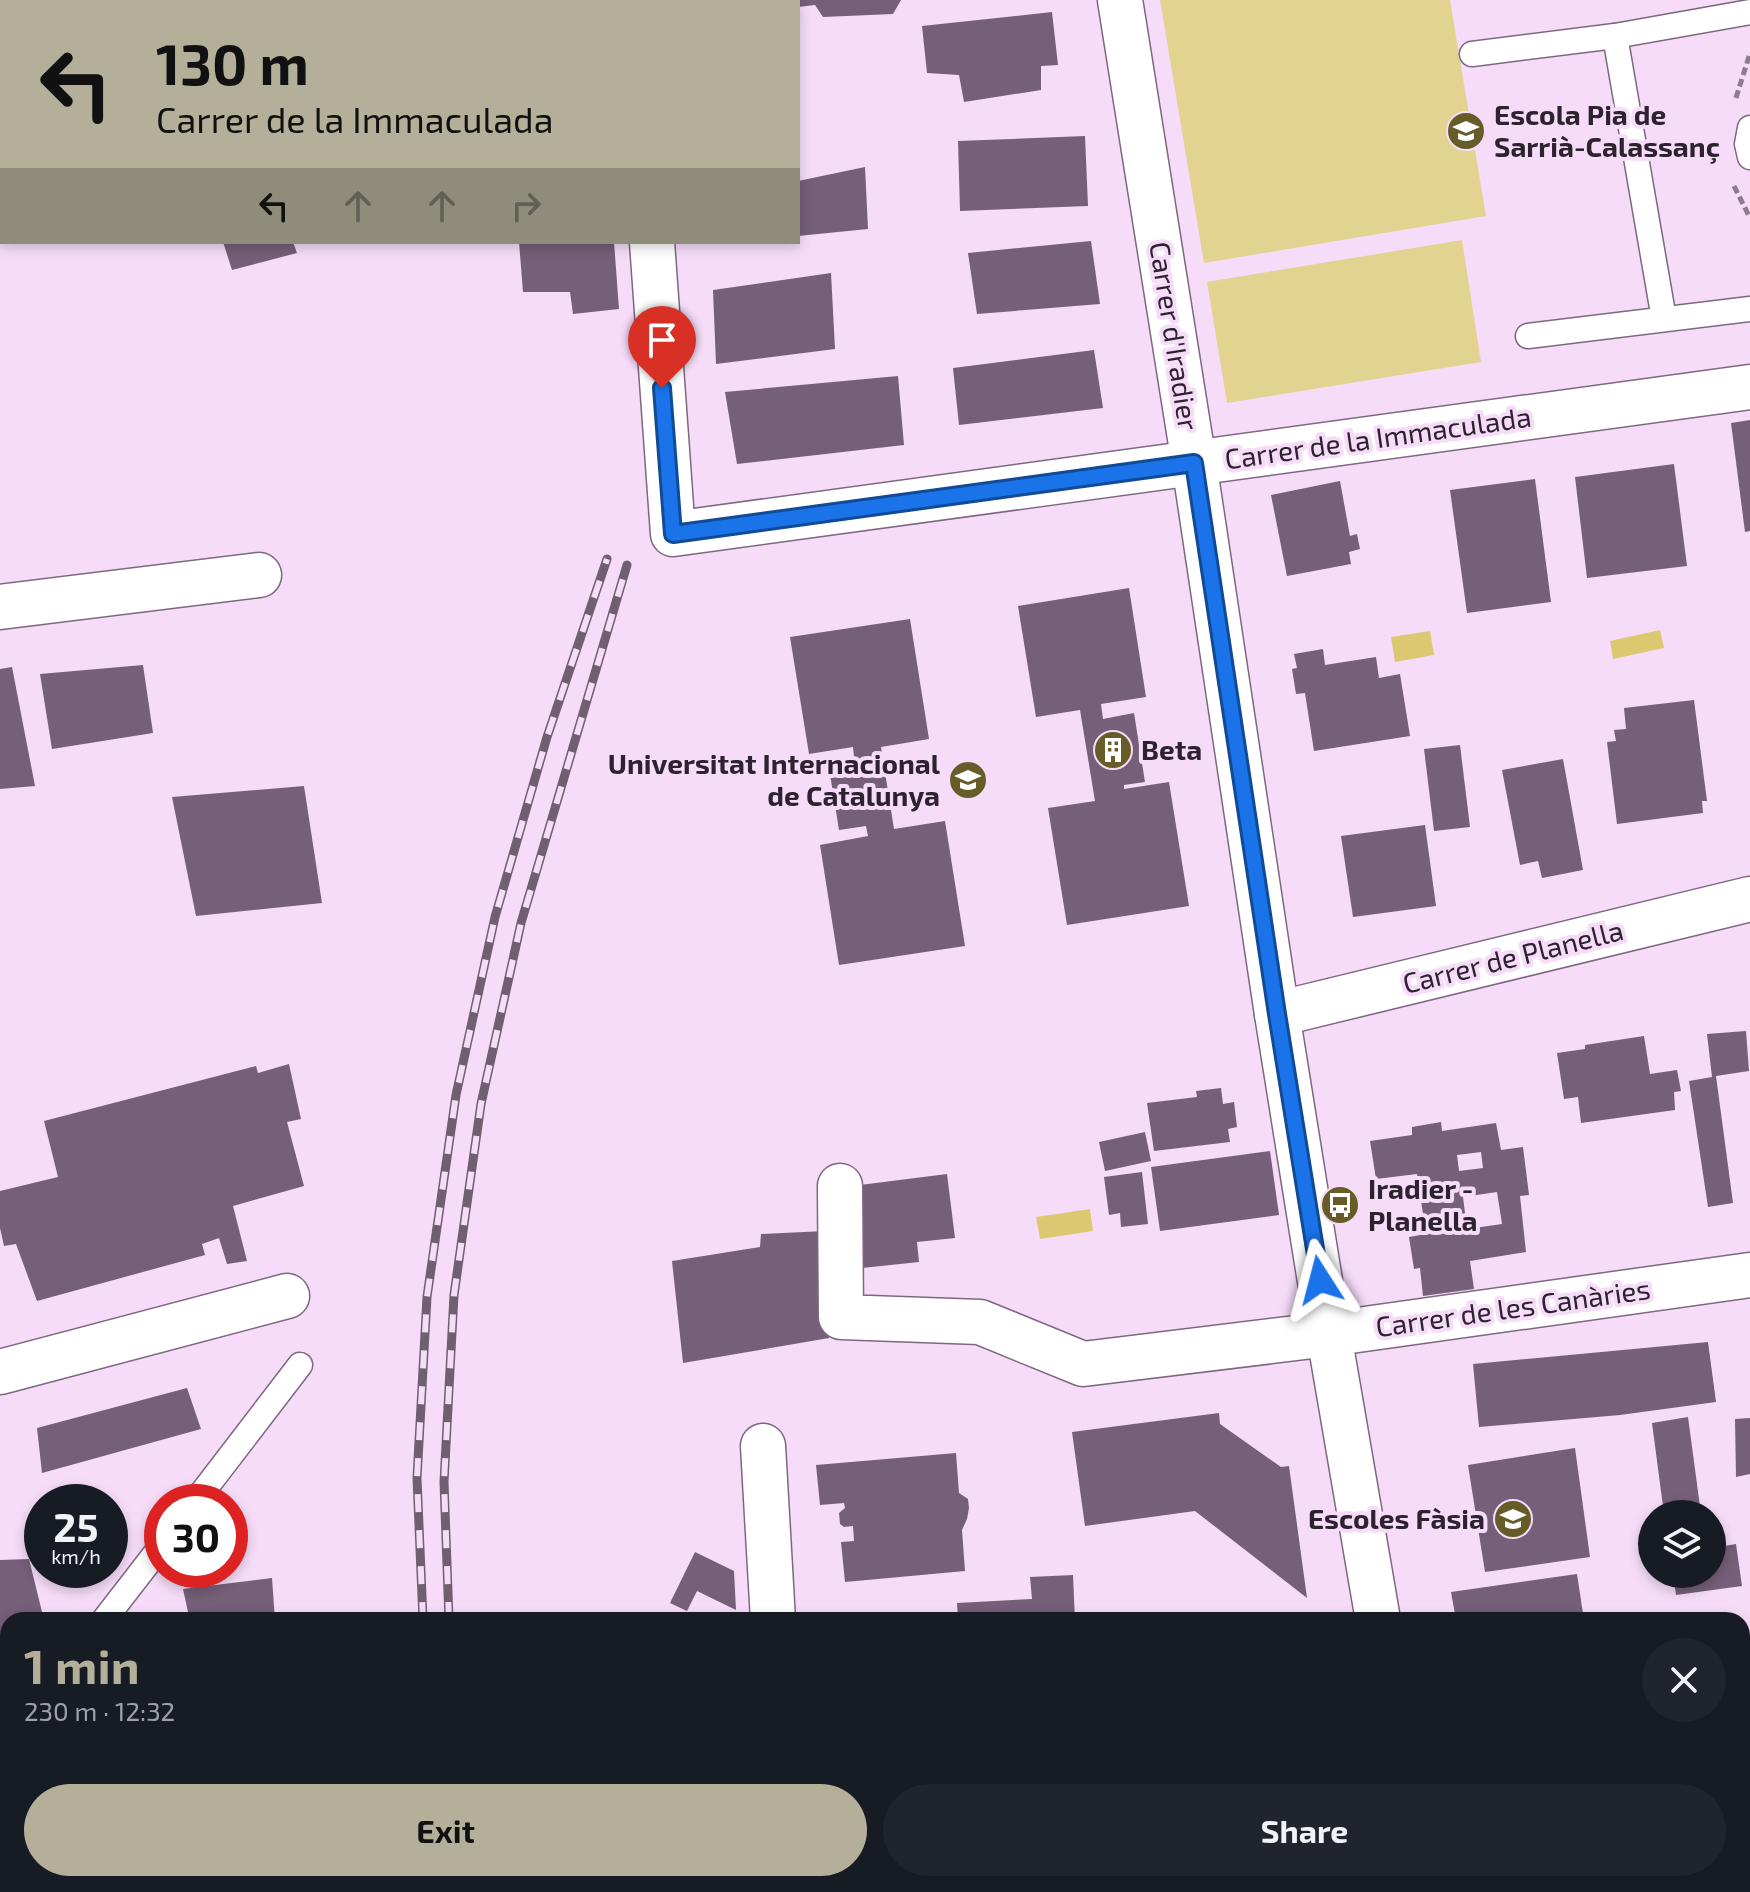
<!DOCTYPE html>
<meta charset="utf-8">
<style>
:root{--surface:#171b24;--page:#20242c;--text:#f1f3f6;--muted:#9ea1a6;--accent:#b3af99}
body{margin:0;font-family:"Exo 2",sans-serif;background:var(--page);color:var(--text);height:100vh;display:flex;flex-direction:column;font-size:30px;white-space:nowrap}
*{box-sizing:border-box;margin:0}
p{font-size:26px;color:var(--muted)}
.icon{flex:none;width:44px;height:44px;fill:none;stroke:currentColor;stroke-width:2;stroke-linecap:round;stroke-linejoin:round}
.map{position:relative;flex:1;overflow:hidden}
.drawer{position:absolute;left:0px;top:1612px;width:1750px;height:280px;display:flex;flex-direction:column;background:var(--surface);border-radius:24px 24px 0 0;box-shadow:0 4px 12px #0003}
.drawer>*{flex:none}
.top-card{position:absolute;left:0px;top:0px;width:800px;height:244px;box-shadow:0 4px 12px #0003;background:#b3af99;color:#111;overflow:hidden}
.tools{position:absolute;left:1638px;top:1500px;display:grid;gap:16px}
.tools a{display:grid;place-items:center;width:88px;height:88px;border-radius:50%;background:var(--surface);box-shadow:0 4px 12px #0003;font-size:40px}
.speed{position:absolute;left:24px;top:1484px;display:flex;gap:16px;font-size:40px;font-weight:700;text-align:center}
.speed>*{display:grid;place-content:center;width:104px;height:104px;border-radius:50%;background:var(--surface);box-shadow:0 4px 12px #0003;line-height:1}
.speed small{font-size:20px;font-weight:400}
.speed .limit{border:12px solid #d22;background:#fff;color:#111}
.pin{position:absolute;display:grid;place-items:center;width:68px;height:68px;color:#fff;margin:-82px -34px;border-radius:50% 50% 50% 0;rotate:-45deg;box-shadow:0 0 8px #0007}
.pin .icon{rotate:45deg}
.me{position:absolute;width:88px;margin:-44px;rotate:351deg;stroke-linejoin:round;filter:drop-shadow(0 0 6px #0008)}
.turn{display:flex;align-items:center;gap:28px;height:168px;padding:0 24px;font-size:36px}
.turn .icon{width:104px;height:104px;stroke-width:2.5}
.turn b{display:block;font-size:56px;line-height:68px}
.lanes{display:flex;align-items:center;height:76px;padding:0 24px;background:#0003;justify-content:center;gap:40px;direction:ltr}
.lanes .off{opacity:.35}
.round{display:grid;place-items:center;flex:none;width:84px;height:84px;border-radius:42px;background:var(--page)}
.headline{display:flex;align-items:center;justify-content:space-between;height:136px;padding:0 24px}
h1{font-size:48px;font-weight:700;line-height:60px;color:var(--accent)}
.primary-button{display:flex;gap:16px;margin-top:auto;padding:16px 24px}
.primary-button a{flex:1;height:92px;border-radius:48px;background:var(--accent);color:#111;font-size:32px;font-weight:700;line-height:92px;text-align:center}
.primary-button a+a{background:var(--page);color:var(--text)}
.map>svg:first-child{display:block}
</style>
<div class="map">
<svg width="1750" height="1892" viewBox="0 0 1750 1892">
<rect width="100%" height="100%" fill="#f6dcf9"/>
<g fill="#e3d391">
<polygon points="0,0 593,0 593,2 2,2 2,89 0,90"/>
<polygon points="1160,0 1450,0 1486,216 1204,263"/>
<polygon points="1462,240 1481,362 1227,403 1207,282"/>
</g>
<g fill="#ddc872">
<polygon points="1660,630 1664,648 1613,659 1610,641"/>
<polygon points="1430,631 1434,655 1395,662 1391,637"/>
<polygon points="1090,1209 1093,1231 1040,1239 1036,1217"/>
</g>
<g fill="#765f78" fill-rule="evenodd">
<polygon points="798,0 901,0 893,14 823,17 815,5 798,7"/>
<polygon points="1052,12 1058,65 1041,66 1041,90 964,102 959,75 927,73 922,26"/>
<polygon points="1085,136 1088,206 960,211 958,141"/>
<polygon points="865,167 868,229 798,236 798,181"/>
<polygon points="1091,241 1100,304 977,314 968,253"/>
<polygon points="223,242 293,242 297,253 232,270"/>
<polygon points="519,242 614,242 619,309 573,314 570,292 523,292"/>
<polygon points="831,273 835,349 716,364 713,290"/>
<polygon points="1094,350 1103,408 959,425 953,368"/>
<polygon points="898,376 904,445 737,464 725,392"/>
<polygon points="1750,420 1750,531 1745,532 1731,423"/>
<polygon points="1674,464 1687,566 1587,578 1575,477"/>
<polygon points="1535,479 1551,602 1467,613 1450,490"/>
<polygon points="1340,481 1350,536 1357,534 1360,549 1349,552 1351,564 1287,576 1271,495"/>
<polygon points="1129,588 1146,697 1101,704 1103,719 1134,713 1145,782 1124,785 1124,789 1169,782 1189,906 1067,925 1048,808 1095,801 1080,710 1036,717 1018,606"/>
<polygon points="910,619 929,739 881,747 894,829 945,821 965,946 839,965 820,845 868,836 866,826 839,830 828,762 854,757 853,747 809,754 790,637"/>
<polygon points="1323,649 1325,665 1376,657 1379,678 1400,674 1410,736 1314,751 1305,693 1296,694 1292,669 1297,668 1294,654"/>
<polygon points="143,665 153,733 52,749 40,674"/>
<polygon points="12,667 35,786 0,789 0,669"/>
<polygon points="1694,700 1707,801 1702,801 1703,813 1617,824 1607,742 1616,741 1614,730 1626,729 1624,708"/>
<polygon points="1460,745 1470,827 1434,831 1424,749"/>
<polygon points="1563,759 1583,870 1542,878 1538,861 1520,865 1502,770"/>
<polygon points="304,786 322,903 196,916 172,797"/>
<polygon points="1425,825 1436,906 1353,917 1341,836"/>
<polygon points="1746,1031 1749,1071 1716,1076 1733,1203 1708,1207 1689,1081 1712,1077 1707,1034"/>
<polygon points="1644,1036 1650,1074 1677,1070 1681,1091 1674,1092 1675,1110 1581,1123 1578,1097 1564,1099 1557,1053 1585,1049 1585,1045"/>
<polygon points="289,1064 301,1119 287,1122 304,1186 233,1206 247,1261 227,1264 219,1238 202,1244 205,1255 37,1301 16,1244 4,1246 0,1228 0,1191 58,1177 44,1121 256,1066 258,1073"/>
<polygon points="1221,1088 1223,1104 1234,1102 1237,1127 1228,1129 1230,1142 1154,1151 1147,1103 1197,1097 1196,1091"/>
<path d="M1441,1122l1,9 54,-8 5,27 22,-3 6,48 -9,1 6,56 -56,9 4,28 -51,7 -3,-28 -6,1 -5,-32 17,-3 -9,-60 -41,5 -6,-38 42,-6v-8zM1481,1152l2,16 -24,3 -2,-16zM1497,1192l5,32 -35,5 -4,-32z"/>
<polygon points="1145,1132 1151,1161 1105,1171 1099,1142"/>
<polygon points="1270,1151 1279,1215 1160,1231 1151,1167"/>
<polygon points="1142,1172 1148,1224 1121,1227 1120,1213 1109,1215 1104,1177"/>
<polygon points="947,1174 955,1238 917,1242 919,1262 862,1268 860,1185"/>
<polygon points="825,1231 829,1338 683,1363 672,1261 760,1247 761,1234"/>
<polygon points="1708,1342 1716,1402 1620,1415 1479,1427 1473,1364"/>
<polygon points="187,1388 201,1429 42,1473 37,1428"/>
<polygon points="1219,1413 1220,1424 1281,1467 1289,1466 1307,1598 1195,1511 1085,1526 1072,1432"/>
<polygon points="1688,1417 1701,1514 1664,1514 1652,1423"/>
<polygon points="1750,1418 1750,1474 1736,1477 1735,1419"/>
<polygon points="1575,1448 1590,1557 1485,1572 1468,1465"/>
<polygon points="956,1453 959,1493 968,1499 969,1508 967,1519 962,1530 965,1571 845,1582 841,1542 854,1541 853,1526 844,1527 840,1524 839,1513 845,1508 844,1503 820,1505 816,1465"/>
<polygon points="1736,1544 1742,1586 1676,1595 1673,1574 1712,1574 1712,1548"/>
<polygon points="695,1552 734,1571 736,1610 697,1591 687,1611 670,1603"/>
<polygon points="29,1559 44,1620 8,1620 8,1650 0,1651 0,1560"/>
<polygon points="1577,1574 1584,1620 1456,1620 1451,1592"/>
<polygon points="1073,1575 1075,1620 958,1620 957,1603 1032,1599 1030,1577"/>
<polygon points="272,1578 275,1620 180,1620 179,1613 188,1612 183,1589"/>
<polygon points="8,1775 8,1819 0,1820 0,1785"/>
<polygon points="93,1884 173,1884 173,1892 94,1892"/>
<polygon points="207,1884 292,1884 293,1892 201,1892 201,1889 208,1888"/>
<polygon points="659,1884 732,1884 732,1892 648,1892 648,1890 659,1889"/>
<polygon points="821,1884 923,1884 924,1892 822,1892"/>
<polygon points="1042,1884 1103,1884 1104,1892 1043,1892"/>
<polygon points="1110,1884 1138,1884 1139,1892 1111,1892"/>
<polygon points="1281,1884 1389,1884 1391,1892 1283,1892"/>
</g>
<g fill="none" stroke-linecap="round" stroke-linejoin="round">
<defs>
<g id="lane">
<polyline points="1615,36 1664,319"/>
<polyline points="1472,54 1615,36 1750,12"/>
<polyline points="1750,128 1747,144 1750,157"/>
<polyline points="1528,336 1750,309"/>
<polyline points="195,1502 300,1365"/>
<polyline points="104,1620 162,1545"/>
<polyline points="0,1756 8,1746"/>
</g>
<g id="street">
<polyline points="634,0 634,2"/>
<polyline points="1120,0 1194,463 1277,1014 1324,1306 1378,1620"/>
<polyline points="652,242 673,534 1750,387"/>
<polyline points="0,607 259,575"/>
<polyline points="1277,1014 1750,899"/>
<polyline points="840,1186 841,1317 980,1322 1083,1364 1329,1334 1750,1275"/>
<polyline points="0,1372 287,1296"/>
<polyline points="763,1446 773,1620"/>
<polyline points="1742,1867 1750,1866"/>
<polyline points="794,1884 795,1892"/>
<polyline points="1424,1884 1425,1892"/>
<polyline points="1608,1892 1651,1884"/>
</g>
</defs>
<use href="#lane" stroke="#7e6780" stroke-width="27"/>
<use href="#street" stroke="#7e6780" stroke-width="47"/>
<g stroke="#8d7b8f" stroke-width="5" stroke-dasharray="8 4" stroke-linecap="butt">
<polyline points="1736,98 1750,53"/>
<polyline points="1734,186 1750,218"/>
</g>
<use href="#lane" stroke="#fff" stroke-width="24"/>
<use href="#street" stroke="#fff" stroke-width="44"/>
<defs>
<g id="rail">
<polyline points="423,1620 417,1478 427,1297 456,1095 495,917 547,737 607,559"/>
<polyline points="449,1620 444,1482 454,1295 481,1104 521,923 627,565"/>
<polyline points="444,1884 445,1892"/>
<polyline points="469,1884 470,1892"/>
</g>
</defs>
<use href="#rail" stroke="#6f5f70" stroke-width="9"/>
<use href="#rail" stroke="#f6dcf9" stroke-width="6" stroke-dasharray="18" stroke-linecap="butt"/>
</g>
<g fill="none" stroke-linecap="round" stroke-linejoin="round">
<defs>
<polyline id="route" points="662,388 673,534 1194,463 1277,1014 1320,1280"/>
</defs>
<use href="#route" stroke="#114b97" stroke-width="20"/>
<use href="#route" stroke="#1a73e8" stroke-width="14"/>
</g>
<defs>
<symbol id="school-disc" viewBox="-11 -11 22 22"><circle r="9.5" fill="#675b28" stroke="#f6dcf9"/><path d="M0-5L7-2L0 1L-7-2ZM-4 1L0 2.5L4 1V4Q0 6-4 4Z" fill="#fff"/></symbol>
<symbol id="building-disc" viewBox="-11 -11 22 22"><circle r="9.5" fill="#675b28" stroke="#f6dcf9"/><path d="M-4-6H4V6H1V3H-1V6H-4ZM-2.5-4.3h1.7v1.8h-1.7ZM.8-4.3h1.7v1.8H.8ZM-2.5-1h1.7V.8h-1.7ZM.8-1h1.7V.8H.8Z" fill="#fff"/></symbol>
<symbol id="university-disc" viewBox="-11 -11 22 22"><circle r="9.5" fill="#675b28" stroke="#f6dcf9"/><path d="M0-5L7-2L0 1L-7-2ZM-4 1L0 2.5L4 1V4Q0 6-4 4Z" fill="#fff"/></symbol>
<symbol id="bus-disc" viewBox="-11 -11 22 22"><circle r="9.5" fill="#675b28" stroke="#f6dcf9"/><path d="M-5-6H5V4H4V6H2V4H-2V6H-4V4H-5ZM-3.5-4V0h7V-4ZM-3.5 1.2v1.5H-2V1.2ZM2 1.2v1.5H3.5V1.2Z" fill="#fff"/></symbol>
</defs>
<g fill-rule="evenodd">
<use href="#school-disc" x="1444" y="109" width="44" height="44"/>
<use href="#building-disc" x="1091" y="728" width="44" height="44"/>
<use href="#university-disc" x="946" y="758" width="44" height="44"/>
<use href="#bus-disc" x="1318" y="1183" width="44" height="44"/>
<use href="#school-disc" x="1491" y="1497" width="44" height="44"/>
</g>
<g text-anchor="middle" stroke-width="8" stroke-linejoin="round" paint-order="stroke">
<g font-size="28" font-weight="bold" fill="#2d232e" stroke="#f6dcf9" text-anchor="start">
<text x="1494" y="125">Escola Pia de<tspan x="1494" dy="32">Sarrià-Calassanç</tspan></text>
<text x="1141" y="760">Beta</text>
<text x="940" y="774" text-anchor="end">Universitat Internacional<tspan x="940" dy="32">de Catalunya</tspan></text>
<text x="1368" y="1199">Iradier -<tspan x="1368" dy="32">Planella</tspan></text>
<text x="1485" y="1529" text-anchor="end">Escoles Fàsia</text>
</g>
<g font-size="28" fill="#2d232e" stroke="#f6dcf9">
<text transform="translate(1174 336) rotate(81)" y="10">Carrer d'Iradier</text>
<text transform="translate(1378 438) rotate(-8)" y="10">Carrer de la Immaculada</text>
<text transform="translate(1513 957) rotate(-14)" y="10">Carrer de Planella</text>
<text transform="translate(1513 1308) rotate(-8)" y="10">Carrer de les Canàries</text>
</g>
</g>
</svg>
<div class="tools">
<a><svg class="icon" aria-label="layers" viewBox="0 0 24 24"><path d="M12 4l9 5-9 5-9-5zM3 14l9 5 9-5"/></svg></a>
</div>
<div class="speed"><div>25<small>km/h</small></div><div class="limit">30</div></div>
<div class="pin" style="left:662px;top:388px;background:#d93025"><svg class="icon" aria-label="arrive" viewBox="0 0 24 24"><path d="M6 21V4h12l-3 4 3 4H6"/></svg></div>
<svg class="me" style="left:1320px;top:1280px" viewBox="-20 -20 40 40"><path d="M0-17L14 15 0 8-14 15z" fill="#1a73e8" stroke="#fff" stroke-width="4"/></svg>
<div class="top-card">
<div class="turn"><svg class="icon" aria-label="left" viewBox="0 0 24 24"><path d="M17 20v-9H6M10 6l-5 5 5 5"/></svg><div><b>130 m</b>Carrer de la Immaculada</div></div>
<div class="lanes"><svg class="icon" aria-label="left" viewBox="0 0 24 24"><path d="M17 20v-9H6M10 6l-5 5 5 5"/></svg><svg class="icon off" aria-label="ahead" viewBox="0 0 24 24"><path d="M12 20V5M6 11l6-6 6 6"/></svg><svg class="icon off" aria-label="ahead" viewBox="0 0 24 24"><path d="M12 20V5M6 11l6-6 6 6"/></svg><svg class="icon off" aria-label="right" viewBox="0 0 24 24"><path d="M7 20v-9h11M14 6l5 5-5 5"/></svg></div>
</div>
<section class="drawer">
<div class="headline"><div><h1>1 min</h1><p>230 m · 12:32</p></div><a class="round"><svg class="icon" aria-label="close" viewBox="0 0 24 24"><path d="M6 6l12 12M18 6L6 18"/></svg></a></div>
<div class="primary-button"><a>Exit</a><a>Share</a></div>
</section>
</div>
